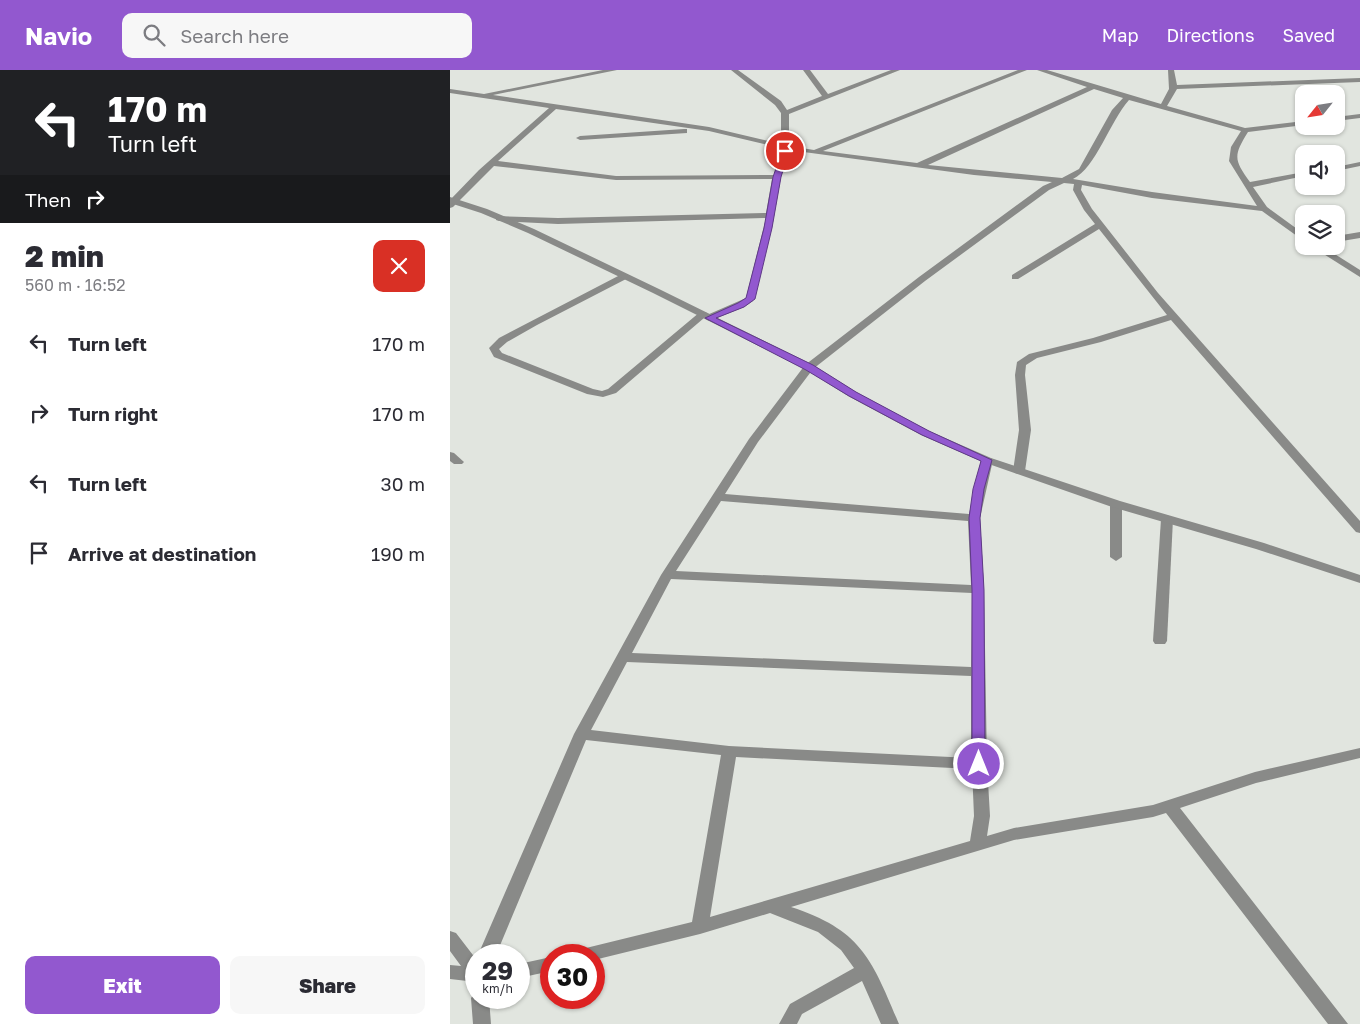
<!DOCTYPE html>
<meta charset="utf-8">
<style>
:root{--surface:#fff;--page:#f7f7f7;--text:#2b2b33;--muted:#7c7c81;--accent:#9258cf}
body{margin:0;font-family:"Golos Text",sans-serif;background:var(--page);color:var(--text);height:100vh;display:flex;flex-direction:column;font-size:19px;white-space:nowrap}
*{box-sizing:border-box;margin:0}
p{font-size:16px;color:var(--muted)}
.icon{flex:none;width:28px;height:28px;fill:none;stroke:currentColor;stroke-width:2;stroke-linecap:round;stroke-linejoin:round}
.map{position:relative;flex:1;overflow:hidden}
.details{display:flex;flex-direction:column;background:var(--surface);width:450px}
.details>*{flex:none}
.hud{background:#202124;color:#fff;overflow:hidden}
.needle{width:32px;rotate:240deg}
.fabs{position:absolute;left:845px;top:15px;display:grid;gap:10px}
.fabs a{display:grid;place-items:center;width:50px;height:50px;border-radius:10px;background:var(--surface);box-shadow:0 1px 4px #0004;font-size:25px}
.speed{position:absolute;left:15px;top:874px;display:flex;gap:10px;font-size:25px;font-weight:700;text-align:center}
.speed>*{display:grid;place-content:center;width:65px;height:65px;border-radius:50%;background:var(--surface);box-shadow:0 1px 4px #0004;line-height:1}
.speed small{font-size:12px;font-weight:400}
.speed .limit{border:8px solid #d22;background:#fff;color:#111}
.pin{position:absolute;display:grid;place-items:center;width:42px;height:42px;color:#fff;margin:-21px;border:2px solid #fff;border-radius:50%;box-shadow:0 1px 5px #0007}
.me{position:absolute;width:55px;margin:-28px;rotate:0deg;stroke-linejoin:round;filter:drop-shadow(0 0 4px #0008)}
.turn{display:flex;align-items:center;gap:18px;height:105px;padding:0 25px;font-size:22px}
.turn .icon{width:65px;height:65px;stroke-width:2.5}
.turn b{display:block;font-size:35px;line-height:42px}
.then{display:flex;align-items:center;height:48px;padding:0 25px;background:#0003;gap:10px;font-size:19px}
.round{display:grid;place-items:center;flex:none;width:52px;height:52px;border-radius:10px;background:var(--page)}
.head{display:flex;align-items:center;justify-content:space-between;height:85px;padding:0 25px}
h1{font-size:30px;font-weight:800;line-height:38px}
.action{display:flex;gap:10px;margin-top:auto;padding:10px 25px}
.action a{flex:1;height:58px;border-radius:10px;background:var(--accent);color:#fff;font-size:20px;font-weight:800;line-height:58px;text-align:center}
.action a+a{background:var(--page);color:var(--text)}
ul{padding:0;list-style:none}
li{display:flex;align-items:center;gap:15px;height:70px;padding:0 25px}
li div{flex:1}
li b{display:block;font-size:19px}
li em{font-style:normal}
header{display:flex;align-items:center;gap:30px;box-sizing:border-box;height:70px;padding:0 25px;background:var(--accent);color:#fff}
header strong{font-size:24px}
nav{display:flex;gap:28px;margin-inline-start:auto;font-size:18px}
.search{width:350px;height:45px;background:var(--page);display:flex;align-items:center;gap:12px;box-sizing:border-box;padding:0 18px;border-radius:10px;color:var(--muted);font-size:19px}
main{display:flex;flex:1;min-height:0}
.map>svg:first-child{display:block}
</style>
<header>
<strong>Navio</strong>
<div class="search"><svg class="icon" aria-label="search" viewBox="0 0 24 24"><circle cx="10" cy="10" r="6"/><path d="M15 15l6 6"/></svg>Search here</div>
<nav><a>Map</a><a>Directions</a><a>Saved</a></nav>
</header>
<main>
<section class="details">
<div class="hud">
<div class="turn"><svg class="icon" aria-label="left" viewBox="0 0 24 24"><path d="M17 20v-9H6M10 6l-5 5 5 5"/></svg><div><b>170 m</b>Turn left</div></div>
<div class="then">Then<svg class="icon" aria-label="right" viewBox="0 0 24 24"><path d="M7 20v-9h11M14 6l5 5-5 5"/></svg></div>
</div>
<div class="head"><div><h1>2 min</h1><p>560 m · 16:52</p></div><a class="round" style="background:#d93025;color:#fff"><svg class="icon" aria-label="close" viewBox="0 0 24 24"><path d="M6 6l12 12M18 6L6 18"/></svg></a></div>
<ul>
<li><svg class="icon" aria-label="left" viewBox="0 0 24 24"><path d="M17 20v-9H6M10 6l-5 5 5 5"/></svg><div><b>Turn left</b></div><em>170 m</em></li>
<li><svg class="icon" aria-label="right" viewBox="0 0 24 24"><path d="M7 20v-9h11M14 6l5 5-5 5"/></svg><div><b>Turn right</b></div><em>170 m</em></li>
<li><svg class="icon" aria-label="left" viewBox="0 0 24 24"><path d="M17 20v-9H6M10 6l-5 5 5 5"/></svg><div><b>Turn left</b></div><em>30 m</em></li>
<li><svg class="icon" aria-label="arrive" viewBox="0 0 24 24"><path d="M6 21V4h12l-3 4 3 4H6"/></svg><div><b>Arrive at destination</b></div><em>190 m</em></li>
</ul>
<div class="action"><a>Exit</a><a>Share</a></div>
</section>
<div class="map">
<svg width="910" height="954" viewBox="0 0 910 954">
<rect width="100%" height="100%" fill="#e1e5df"/>
<g fill="none" stroke-linecap="round" stroke-linejoin="round">
<g fill="#898a88" fill-rule="evenodd">
<path d="M153,0h14l-124,25 216,32 72,17v-31l-6,-8 -44,-35h7l43,31 6,9 35,-14 -19,-26h7l18,24 63,-24h9l-111,44v32l25,4 204,-80h9l-204,81 94,12 170,-76 -50,-17h10l114,34 8,-15 -1,-19h6l3,15 183,-7v4l-183,7 -10,17 78,22 59,-7v4l-56,7c-15,24 -14,28 2,50l54,-10v4l-51,11 14,20 37,27v7l-42,-30 -110,-13 -70,-13 -1,5 11,19 66,84 202,228v12l-4,-1 -185,-212 -70,22 -64,16 -11,7 -1,10 6,55 -6,41 -6,3 -4,-1 -2,-2 6,-41 -4,-55 2,-13 12,-8 64,-16 74,-23 -68,-86 -81,50h-6v-4l83,-51 -11,-14 -11,-20 1,-6 -10,-1 -15,7 -124,91 -112,88 -55,73 -33,52 244,20 12,-54 2,-2h8l2,2 -13,58 4,71 3,175 3,52 -3,20 27,-8 139,-23 102,-33 105,-24v10l-104,25 -76,25 168,216h-20l-162,-211 -13,4 -139,23 -223,67c71,23 81,53 108,117h-18l-19,-43 -60,33 -5,10h-18l11,-20 64,-36 -13,-18 -23,-18 -48,-19 -70,21 -106,26v-5h-17l3,-5 6,-2 106,-26 29,-167 -135,-15 -90,215h-18l96,-221 87,-159 88,-136 56,-74 114,-88 124,-91 9,-4 -78,-7 -185,-25 -8,27 -9,51 -19,73 -9,6 -32,13 -3,1 -5,-3 -88,75 -13,4 -16,-3 -93,-37 -5,-9 10,-10 123,-64h6v4l-91,47 -30,17 -8,7 3,4 91,36 9,2 6,-2 92,-77h6l1,3 39,-17 20,-80 -208,6 -59,-3 -3,-1v-4l62,2 208,-5 6,-34 -156,1 -122,-14 -41,41 -3,1v-8l29,-30 70,-62 -99,-15v-4l34,5zM644,19l29,9 -11,12 -33,59 -17,9 -134,-13zM679,30l112,31 -10,16 -2,14 28,45 -105,-14 -79,-13c23,-11 37,-58 56,-79zM106,39l153,22 72,17v3l-7,24 -158,1 -118,-15zM271,431l247,20 3,64 -295,-14zM221,509l301,14 -1,74 -339,-14zM177,592l344,14v82l-242,-12 -138,-16zM286,687l236,12 2,47 -4,25 -260,76z"/>
<polygon points="910,44 910,48 886,51 886,47"/>
<polygon points="234,59 237,59 237,63 130,70 126,68 130,66"/>
<polygon points="910,92 910,96 886,101 886,97"/>
<polygon points="910,162 910,168 886,172 886,166"/>
<polygon points="861,176 872,176 910,200 910,207"/>
<polygon points="0,382 4,383 14,392 12,394 4,394 0,391"/>
<polygon points="666,430 672,434 672,487 666,491 660,487 660,434"/>
<polygon points="717,445 723,449 717,571 715,574 705,574 703,571 711,449"/>
<polygon points="0,861 6,863 26,889 26,912 0,909 0,895 11,896 0,881"/>
<polygon points="101,887 101,901 69,908 69,894"/>
<polygon points="26,922 26,928 39,928 41,954 23,954 21,928"/>
</g>
<polygon fill="#898a88" fill-rule="evenodd" points="0,127 37,139 84,159 209,219 363,295 406,322 479,361 541,388 670,431 814,473 910,505 910,513 806,479 662,437 533,392 471,365 398,326 355,299 203,223 78,163 31,143 0,133"/>
</g>
<polygon fill="#9258cf" stroke="#5f3987" points="335,79 339,81 331,107 322,158 305,229 294,237 266,248 363,295 406,322 479,361 542,390 534,419 530,448 534,520 535,694 533,697 524,697 522,694 522,520 519,448 523,419 531,391 472,365 399,326 356,300 255,248 288,233 296,228 314,158 323,107 332,81"/>
</svg>
<div class="fabs">
<a><svg class="needle" viewBox="-14 -14 28 28"><path d="M0-13l5 13h-10z" fill="#e53935"/><path d="M0 13l5-13h-10z" fill="#7c7c81"/></svg></a>
<a><svg class="icon" aria-label="sound" viewBox="0 0 24 24"><path d="M4 9h4l5-4v14l-5-4H4zM17 9q2 3 0 6"/></svg></a>
<a><svg class="icon" aria-label="layers" viewBox="0 0 24 24"><path d="M12 4l9 5-9 5-9-5zM3 14l9 5 9-5"/></svg></a>
</div>
<div class="speed"><div>29<small>km/h</small></div><div class="limit">30</div></div>
<div class="pin" style="left:335px;top:81px;background:#d93025"><svg class="icon" aria-label="arrive" viewBox="0 0 24 24"><path d="M6 21V4h12l-3 4 3 4H6"/></svg></div>
<svg class="me" style="left:529px;top:694px" viewBox="-20 -20 40 40"><circle r="17" fill="#9258cf" stroke="#fff" stroke-width="3"/><path d="M0-11L8 9 0 5-8 9z" fill="#fff"/></svg>
</div>
</main>
